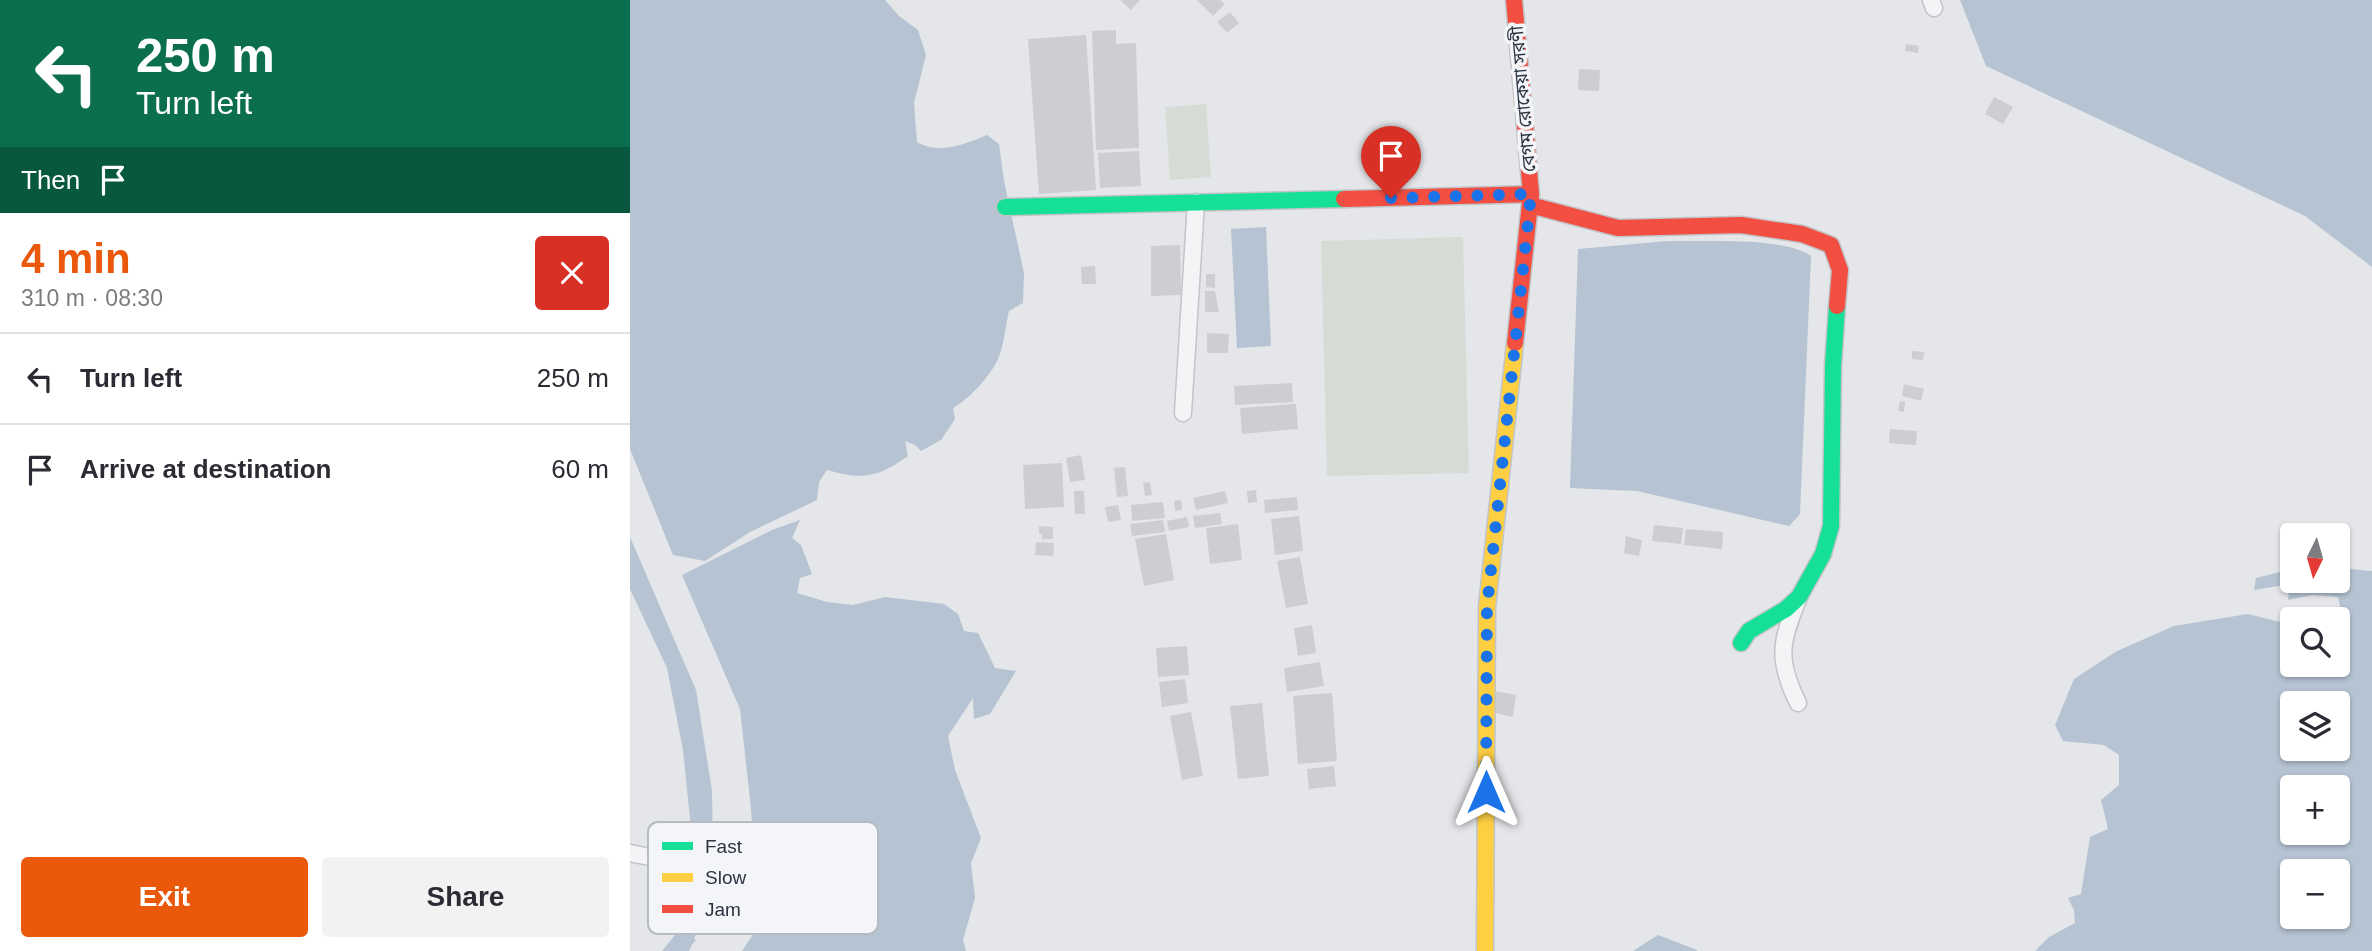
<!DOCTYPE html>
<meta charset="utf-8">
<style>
:root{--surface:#fff;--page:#f2f2f3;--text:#2b2b33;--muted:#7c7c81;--line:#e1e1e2;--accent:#ea580c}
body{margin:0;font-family:Helvetica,"Noto Sans Bengali",sans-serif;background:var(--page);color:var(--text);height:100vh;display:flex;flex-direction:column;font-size:26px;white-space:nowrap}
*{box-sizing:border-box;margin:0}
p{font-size:23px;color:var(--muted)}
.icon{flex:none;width:38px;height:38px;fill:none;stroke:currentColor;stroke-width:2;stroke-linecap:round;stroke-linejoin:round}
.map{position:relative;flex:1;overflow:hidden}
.details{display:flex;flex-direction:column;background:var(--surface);width:630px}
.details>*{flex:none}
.banner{background:#0b6e4f;color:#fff;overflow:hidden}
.needle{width:46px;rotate:185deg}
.tools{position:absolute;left:1650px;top:523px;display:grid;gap:14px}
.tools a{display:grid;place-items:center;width:70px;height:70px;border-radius:7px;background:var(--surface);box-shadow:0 2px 5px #0004;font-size:35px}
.pin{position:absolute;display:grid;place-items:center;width:60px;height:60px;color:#fff;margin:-72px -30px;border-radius:50% 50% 50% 0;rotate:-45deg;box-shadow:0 0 7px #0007}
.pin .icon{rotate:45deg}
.me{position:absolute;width:77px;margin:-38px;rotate:0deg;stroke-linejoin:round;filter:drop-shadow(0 0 5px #0008)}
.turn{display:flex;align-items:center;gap:24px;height:147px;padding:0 21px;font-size:32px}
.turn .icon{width:91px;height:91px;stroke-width:2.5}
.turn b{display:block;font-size:49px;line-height:60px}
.then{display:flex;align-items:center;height:66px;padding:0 21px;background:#0003;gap:14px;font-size:26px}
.round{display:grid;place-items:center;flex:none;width:74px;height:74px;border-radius:7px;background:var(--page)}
.headline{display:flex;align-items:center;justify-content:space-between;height:119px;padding:0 21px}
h1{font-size:42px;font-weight:800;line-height:52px;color:var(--accent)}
.cta{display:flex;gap:14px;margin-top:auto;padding:14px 21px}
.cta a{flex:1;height:80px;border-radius:7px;background:var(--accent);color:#fff;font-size:28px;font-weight:800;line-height:80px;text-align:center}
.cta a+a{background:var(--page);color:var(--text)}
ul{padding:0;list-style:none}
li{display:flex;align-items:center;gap:21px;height:91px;padding:0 21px;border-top:2px solid var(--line)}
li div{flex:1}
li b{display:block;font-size:26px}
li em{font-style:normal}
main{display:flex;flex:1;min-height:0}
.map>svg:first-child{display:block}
</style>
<main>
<section class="details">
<div class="banner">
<div class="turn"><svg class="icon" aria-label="left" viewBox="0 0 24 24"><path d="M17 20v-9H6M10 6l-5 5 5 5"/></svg><div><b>250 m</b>Turn left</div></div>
<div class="then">Then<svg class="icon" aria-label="arrive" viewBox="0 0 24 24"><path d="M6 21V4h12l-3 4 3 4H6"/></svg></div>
</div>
<div class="headline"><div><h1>4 min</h1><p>310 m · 08:30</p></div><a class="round" style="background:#d93025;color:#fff"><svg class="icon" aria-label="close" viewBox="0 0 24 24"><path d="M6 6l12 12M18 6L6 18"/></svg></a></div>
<ul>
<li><svg class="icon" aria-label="left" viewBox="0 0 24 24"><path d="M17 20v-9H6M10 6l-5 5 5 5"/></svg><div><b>Turn left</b></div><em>250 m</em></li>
<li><svg class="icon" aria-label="arrive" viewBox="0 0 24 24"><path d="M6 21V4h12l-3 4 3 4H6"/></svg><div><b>Arrive at destination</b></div><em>60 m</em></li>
</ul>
<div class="cta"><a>Exit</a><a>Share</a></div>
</section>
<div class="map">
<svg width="1742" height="951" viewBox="0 0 1742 951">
<rect width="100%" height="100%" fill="#e4e6e9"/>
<g fill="#d5dcd5">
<polygon points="576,104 581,177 540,180 535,107"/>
<polygon points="833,237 839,473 697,476 691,241"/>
</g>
<g fill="#b5c3d2" fill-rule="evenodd">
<path d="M0,0h255l14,16 19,14 8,25 -12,48 3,39c21,13 49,2 70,-7l12,9 5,37 20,92 -1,30 -14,8c-4,16 -5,39 -14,54 -9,15 -26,34 -42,43l2,11 -14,21 -20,11 -6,-6 -10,-4 3,15c-31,22 -45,24 -81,14l-8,12 -2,18 -67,32 -45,29 -32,-6 -43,-106z"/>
<polygon points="1330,0 1742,0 1742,267 1675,216 1356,66"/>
<polygon points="636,227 641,346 607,348 601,229"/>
<path d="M1038,241c36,1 115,-5 143,15l-11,258 -11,12 -152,-35 -67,-3 8,-239z"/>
<polygon points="170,520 162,538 171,545 182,574 170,578 167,593 197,602 223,605 255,597 314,604 328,614 334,631 348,633 365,668 386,671 360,714 344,719 343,698 318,736 325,770 351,838 341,863 345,898 333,940 336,951 112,951 126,930 128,914 121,808 110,709 52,575 142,530"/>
<polygon points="0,537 66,690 82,791 84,914 61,906 66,877 53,750 37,668 0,589"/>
<path d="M1708,568l34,3v380h-337l14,-14 26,-14 -1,-13 -6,-12 13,-4 9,-57 18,-8 -7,-29 18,-15v-30l-15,-10 -41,-4 -8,-16 19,-46 43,-28 57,-25 74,-12 44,11v40h46v-44l5,-2 -5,-22 -26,-2 -24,5 1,-9 -5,-6 -30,5 2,-12 24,-6 12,4v5h46zM1662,704h46v45h-46zM1662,788h46v45h-46zM1662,872h46v45h-46z"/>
<polygon points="50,929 66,940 56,951 32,951"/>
<polygon points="1028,935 1067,950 1067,951 1003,951"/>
</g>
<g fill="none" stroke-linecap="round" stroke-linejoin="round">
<polyline stroke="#b5c3d2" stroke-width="18" points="46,951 52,945 74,888"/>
</g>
<g fill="#cdced1">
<polygon points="490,0 510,0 501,10"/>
<polygon points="567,0 590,0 595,4 583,16"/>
<polygon points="600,12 609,23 597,33 587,22"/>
<polygon points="486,30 486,44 506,43 509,148 466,150 462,31"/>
<polygon points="456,35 466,190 409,194 398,39"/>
<polygon points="1276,44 1289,46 1288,53 1275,51"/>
<polygon points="949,69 970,70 969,91 948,90"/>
<polygon points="1364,97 1383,107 1373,124 1355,114"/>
<polygon points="509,151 511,186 470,188 468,153"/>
<polygon points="550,245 551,295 521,296 521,246"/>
<polygon points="465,266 466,284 452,284 451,267"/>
<polygon points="576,274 585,274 585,288 576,287"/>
<polygon points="575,291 585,291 589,312 575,312"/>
<polygon points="577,333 599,334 598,353 577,353"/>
<polygon points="1282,351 1294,352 1293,360 1282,359"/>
<polygon points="662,383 663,402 605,405 604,386"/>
<polygon points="1274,384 1294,389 1291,401 1272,396"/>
<polygon points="1270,401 1275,402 1274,412 1268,411"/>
<polygon points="666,404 668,429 612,434 610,408"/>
<polygon points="1260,429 1287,431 1286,445 1259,443"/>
<polygon points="451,455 455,480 440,482 436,458"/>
<polygon points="432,463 434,507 395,509 393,465"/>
<polygon points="495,467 498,496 487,497 484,468"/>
<polygon points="520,482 522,495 515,496 513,483"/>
<polygon points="626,490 627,502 618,503 617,491"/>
<polygon points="444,491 454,491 455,514 445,514"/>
<polygon points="595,491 598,503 566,510 563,498"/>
<polygon points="667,497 668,510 635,513 634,500"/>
<polygon points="551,500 552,510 545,511 544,501"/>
<polygon points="533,502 535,518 502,521 501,505"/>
<polygon points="488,505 491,520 478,522 475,507"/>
<polygon points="590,513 592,524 565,528 563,516"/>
<polygon points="669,516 673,551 645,555 641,519"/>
<polygon points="557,517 559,527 539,531 537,521"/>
<polygon points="533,520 535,532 502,536 500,524"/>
<polygon points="608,524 612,560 580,564 576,528"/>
<polygon points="1024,525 1053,528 1051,544 1022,541"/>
<polygon points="409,526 423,527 423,539 412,539 412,534 409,534"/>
<polygon points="1056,529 1093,532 1092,549 1054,545"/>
<polygon points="536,534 544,580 514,586 505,539"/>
<polygon points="996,536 1012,540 1009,556 994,553"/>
<polygon points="406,542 424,543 423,556 405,555"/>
<polygon points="670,557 678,604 656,608 647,561"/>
<polygon points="682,625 686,653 668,656 664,628"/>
<polygon points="557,646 559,675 528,677 526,648"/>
<polygon points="690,662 694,686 657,692 654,668"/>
<polygon points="555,679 558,703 532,707 529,682"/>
<polygon points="865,691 886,695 883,717 866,713"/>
<polygon points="702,693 707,761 668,764 663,696"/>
<polygon points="632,703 639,776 608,779 600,706"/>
<polygon points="561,712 573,776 552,780 540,716"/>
<polygon points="704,766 706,786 679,789 677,769"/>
</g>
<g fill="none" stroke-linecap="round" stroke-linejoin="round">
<defs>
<g id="street">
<polyline points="1301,0 1304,8"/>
<polyline points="553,413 566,202"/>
<path d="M1168,703c-21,-43 -18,-60 0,-103"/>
<polyline points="0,853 35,860"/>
</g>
<g id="fast">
<polyline points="375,207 714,199"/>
<polyline points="1111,643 1119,631 1156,609 1169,597 1193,554 1201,526 1203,366 1207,306"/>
</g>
<polyline id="slow" points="855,951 857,607 885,343"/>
<g id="jam">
<polyline points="884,0 901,194 885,343"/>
<polyline points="714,199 901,194"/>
<polyline points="900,205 988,228 1111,225 1172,234 1201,245 1210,270 1207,306"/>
</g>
</defs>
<use href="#street" stroke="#c2c4c7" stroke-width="19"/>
<use href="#fast" stroke="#c2c4c7" stroke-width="19"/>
<use href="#slow" stroke="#c2c4c7" stroke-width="19"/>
<use href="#jam" stroke="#c2c4c7" stroke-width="19"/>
<use href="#street" stroke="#f4f4f6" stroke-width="16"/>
<use href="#fast" stroke="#16e098" stroke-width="16"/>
<use href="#slow" stroke="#ffcf43" stroke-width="16"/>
<use href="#jam" stroke="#f24e42" stroke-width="16"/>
</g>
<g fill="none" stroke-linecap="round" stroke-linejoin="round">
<polyline stroke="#1a73e8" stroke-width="12" stroke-dasharray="0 21.6" points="761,198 901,194 857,607 856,792"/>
</g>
<g text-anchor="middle" stroke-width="7" stroke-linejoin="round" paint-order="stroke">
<g font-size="18" fill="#2c3442" stroke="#f3f5f8">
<text transform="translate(893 99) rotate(-95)" y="6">বেগম রোকেয়া সরণী</text>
</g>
</g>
<rect x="18" y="822" width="230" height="112" rx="10" fill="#f3f5f8" stroke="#b7bbc1" stroke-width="2"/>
<rect x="32" y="842" width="31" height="8" fill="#16e098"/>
<rect x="32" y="873" width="31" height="9" fill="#ffcf43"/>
<rect x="32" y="905" width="31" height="8" fill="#f24e42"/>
<g font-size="19" fill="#2c3442">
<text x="75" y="853">Fast</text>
<text x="75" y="884">Slow</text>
<text x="75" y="916">Jam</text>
</g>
</svg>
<div class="tools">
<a><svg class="needle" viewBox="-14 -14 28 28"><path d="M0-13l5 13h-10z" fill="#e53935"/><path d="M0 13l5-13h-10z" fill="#7c7c81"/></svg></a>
<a><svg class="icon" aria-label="search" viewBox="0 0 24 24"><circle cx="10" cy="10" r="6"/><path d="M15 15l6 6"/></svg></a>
<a><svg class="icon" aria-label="layers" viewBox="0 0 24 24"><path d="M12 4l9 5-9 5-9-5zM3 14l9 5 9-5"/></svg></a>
<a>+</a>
<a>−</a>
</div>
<div class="pin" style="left:761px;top:198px;background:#d93025"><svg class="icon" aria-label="arrive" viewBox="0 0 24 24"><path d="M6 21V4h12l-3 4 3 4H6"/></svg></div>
<svg class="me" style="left:856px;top:792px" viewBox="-20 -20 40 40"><path d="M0-17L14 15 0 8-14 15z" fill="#1a73e8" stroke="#fff" stroke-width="4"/></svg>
</div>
</main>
